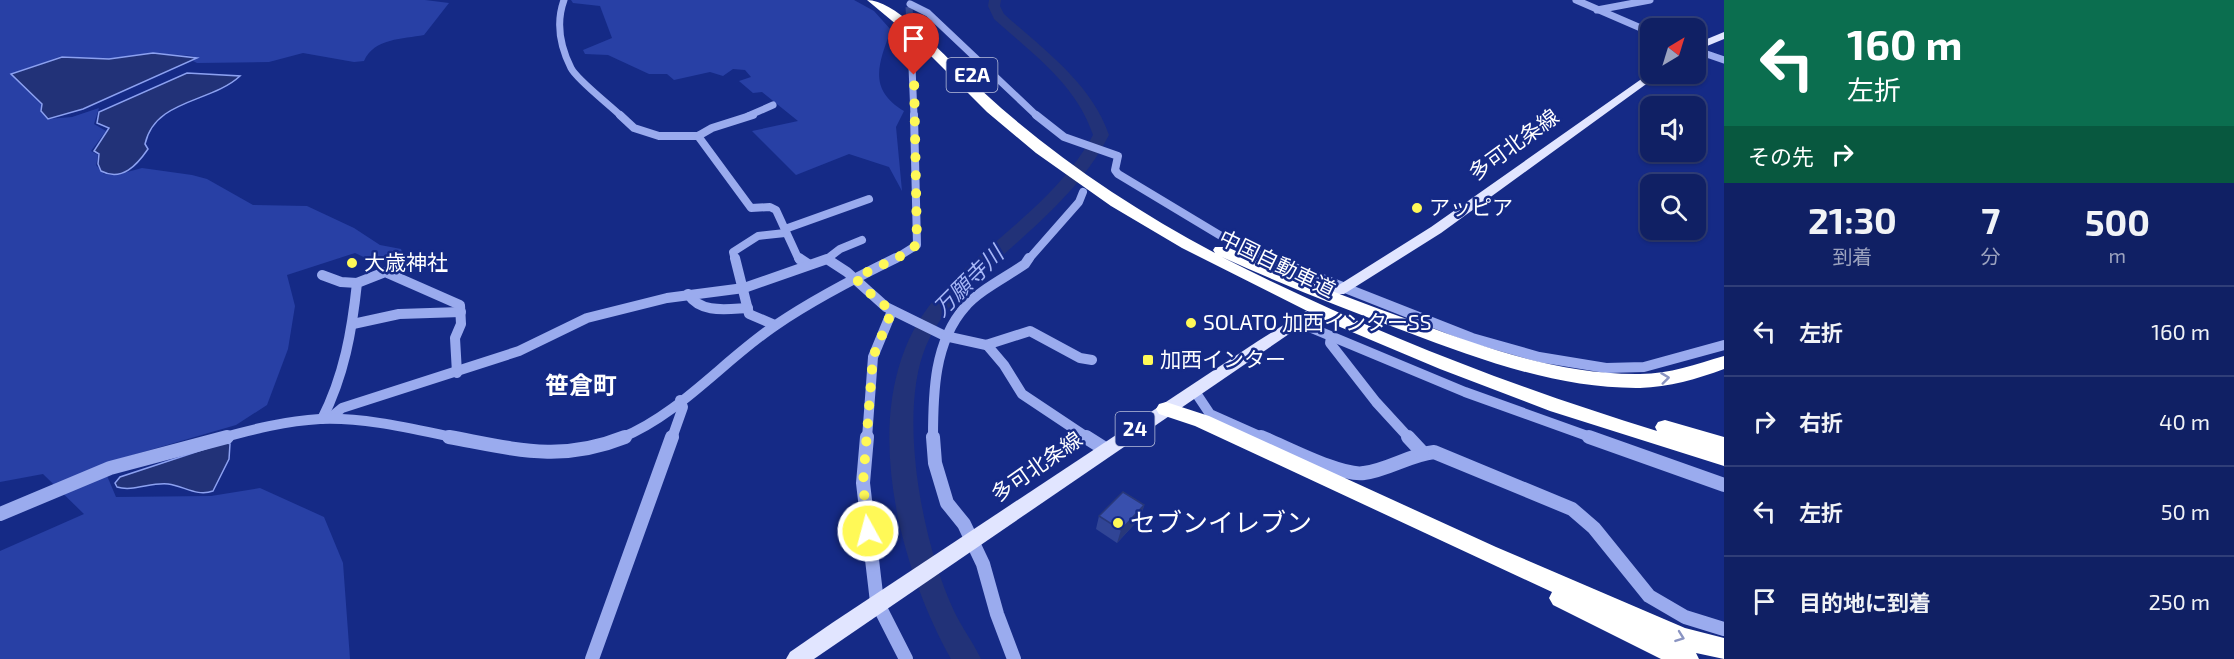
<!DOCTYPE html>
<html lang="ja">
<meta charset="utf-8">
<style>
:root{--surface:#102064;--page:#19286a;--text:#f1f3f6;--muted:#9ca3bf;--line:#303e78}
body{margin:0;font-family:"Exo 2","Noto Sans JP",sans-serif;background:var(--page);color:var(--text);height:100vh;display:flex;flex-direction:column;font-size:22px;white-space:nowrap}
*{box-sizing:border-box;margin:0}
p{font-size:20px;color:var(--muted)}
.icon{flex:none;width:33px;height:33px;fill:none;stroke:currentColor;stroke-width:2;stroke-linecap:round;stroke-linejoin:round}
.map{position:relative;flex:1;overflow:hidden}
.drawer{display:flex;flex-direction:column;background:var(--surface);width:510px}
.drawer>*{flex:none}
.guide{background:#0b6e4f;color:#fff;overflow:hidden}
.needle{width:39px;rotate:38deg}
.buttons{position:absolute;left:1640px;top:18px;display:grid;gap:12px}
.buttons a{display:grid;place-items:center;width:66px;height:66px;border-radius:12px;background:var(--surface);box-shadow:0 2px 4px #0004,0 0 0 2px var(--line);font-size:30px}
.pin{position:absolute;display:grid;place-items:center;width:51px;height:51px;color:#fff;margin:-62px -26px;border-radius:50% 50% 50% 0;rotate:-45deg;box-shadow:0 0 6px #0007}
.pin .icon{rotate:45deg}
.me{position:absolute;width:66px;margin:-33px;rotate:353deg;stroke-linejoin:round;filter:drop-shadow(0 0 4px #0008)}
.turn{display:flex;align-items:center;gap:21px;height:126px;padding:0 24px;font-size:27px}
.turn .icon{width:78px;height:78px;stroke-width:2.5}
.turn b{display:block;font-size:42px;line-height:51px}
.then{display:flex;align-items:center;height:57px;padding:0 24px;background:#0003;gap:12px;font-size:22px}
.eta{display:flex;justify-content:space-evenly;align-items:center;height:102px;text-align:center}
.eta b{font-size:36px;font-weight:700;line-height:42px}
ul{padding:0;list-style:none}
li{display:flex;align-items:center;gap:18px;height:90px;padding:0 24px;border-top:2px solid var(--line)}
li div{flex:1}
li b{display:block;font-size:22px}
li em{font-style:normal}
main{display:flex;flex:1;min-height:0}
.map>svg:first-child{display:block}
</style>
<main>
<div class="map">
<svg width="1724" height="659" viewBox="0 0 1724 659">
<rect width="100%" height="100%" fill="#152a86"/>
<g fill="#2840a5">
<path d="M0,0h425l24,3 -25,32c-21,4 -50,3 -60,26l-10,1 -51,-9 -34,9 -72,1 -4,-2 4,-3 -4,-2 -40,-3 -44,6 -47,-3 -51,18 31,30 -1,8 7,7 24,-2 27,-9 -5,16 12,7 -15,20 7,4 -2,10 8,9 12,1 26,-7 50,7 15,4 46,26 54,1 47,22 26,17 21,4 1,3c-17,14 -28,10 -47,1l-68,22 8,31 -7,43 -21,56 -31,20 -134,39 14,33 95,-1 49,-8 64,29 19,46 7,96h-350v-108l84,-37 -41,-40 -43,8z"/>
<path d="M571,0h283l20,11 17,19c-13,35 -23,59 13,81l-8,16 6,64 -13,-24 -40,-13 -53,21 -44,-44 46,-10 -36,-29 -9,1 -14,-12 12,-4 -6,-7 -12,-1 -10,7 -13,-4 -36,8 -7,-6h-18l-41,-19 -23,-1 -2,-4 29,-12 -12,-32 -27,-3z"/>
</g>
<g fill="#223278" stroke="#8ca1f1" stroke-width="1.5">
<polygon points="153,53 197,58 83,109 48,119 41,111 42,104 11,74 62,57 109,59"/>
<path d="M187,73l53,3c-29,27 -85,23 -95,68l3,5c-11,16 -26,33 -47,22l-3,-7 1,-10 -5,-3 15,-23 -12,-5 2,-11z"/>
<path d="M226,442l4,2 -1,15 -16,32c-16,6 -29,-5 -45,-7 -17,-2 -35,8 -51,3l-2,-4 5,-6z"/>
</g>
<g fill="none" stroke-linecap="round" stroke-linejoin="round">
<path fill="#223278" fill-rule="evenodd" d="M989,0h12l-1,6 4,8c40,36 87,69 105,121 -31,61 -86,100 -134,146 -20,19 -38,39 -49,65 -29,69 -3,199 28,265 8,17 19,31 27,48h-30c-57,-102 -100,-274 -9,-368 50,-52 116,-91 151,-156 -16,-50 -61,-82 -99,-116l-6,-13z"/>
<polyline stroke="#384a98" stroke-width="7" stroke-dasharray="7 4" stroke-linecap="butt" points="909,7 911,36"/>
<g stroke="#9aabee" stroke-width="7">
<path d="M564,0c-8,22 -4,46 7,68 6,12 39,37 50,48"/>
<polyline points="1576,0 1650,32"/>
<polyline points="910,4 928,13 1037,116"/>
<polyline points="1597,10 1650,0"/>
<polyline points="911,42 914,116"/>
<polyline points="1695,50 1724,60"/>
<polyline points="748,116 773,105"/>
</g>
<g stroke="#9aabee" stroke-width="8">
<polyline points="620,115 634,128 659,136 698,136 712,128 753,115"/>
<polyline points="1036,115 1064,137 1118,156 1115,170 1118,174 1236,245 1273,260"/>
<polyline points="698,136 751,208 770,207 776,210 799,260"/>
<polyline points="785,229 869,199"/>
<polyline points="827,259 840,249 862,240"/>
<polyline points="735,260 733,252 758,236 785,233"/>
<polyline points="825,260 828,260"/>
<polyline points="893,260 917,245 914,115"/>
<polyline points="1028,260 1079,202 1083,192"/>
</g>
<g stroke="#9aabee" stroke-width="10">
<polyline points="735,258 749,314 775,325"/>
<polyline points="799,258 808,264"/>
<polyline points="1269,258 1472,338 1539,357 1606,368 1644,367 1724,345"/>
<polyline points="322,275 341,282 357,283"/>
<path d="M688,294c13,20 39,15 60,14"/>
<polyline points="1297,322 1465,392 1593,438"/>
<polyline points="353,324 399,314 461,312"/>
<polyline points="1331,337 1330,343 1376,402 1409,438"/>
<polyline points="987,345 1004,365 1022,394 1088,438"/>
<polyline points="1194,390 1210,414 1264,438"/>
<polyline points="330,418 342,408 519,351 587,318 667,298 744,288 827,259 847,272 886,307 945,336 986,345 1030,331 1080,358 1092,360"/>
<path d="M322,419c22,-43 30,-88 35,-136l28,-11 75,33 1,19 -6,14 2,35"/>
<path d="M221,438c33,-9 65,-17 99,-19 45,-2 93,10 137,19"/>
<path d="M621,438c59,-24 103,-78 155,-113 38,-26 79,-47 120,-67"/>
<polyline points="672,438 683,407 680,400"/>
<polyline points="867,438 873,357 892,311"/>
<path d="M933,438c0,-45 1,-96 32,-131 13,-16 43,-31 60,-43l4,-6"/>
</g>
<g stroke="#9aabee" stroke-width="14">
<path d="M449,437c66,12 111,26 176,0"/>
<polyline points="867,437 863,483 877,602 906,659"/>
<polyline points="933,437 935,463 947,503 964,524 983,564 997,614 1014,659"/>
<polyline points="1086,437 1105,449"/>
<path d="M1261,437c23,9 81,40 103,36 24,-3 45,-18 70,-21l138,57 22,19 55,68 36,21 39,12"/>
<polyline points="1408,437 1422,452"/>
<polyline points="1589,437 1724,485"/>
<polyline points="0,514 110,468 227,437"/>
<polyline points="592,659 672,437"/>
</g>
<g fill="#e1e5ff" fill-rule="evenodd">
<polygon points="1724,32 1724,39 1695,51 1695,44"/>
<polygon points="1650,73 1660,74 1441,233 1344,294 1334,294 1332,291 1334,288 1431,227"/>
<polygon points="1306,311 1313,316 1311,319 814,659 786,659 790,652 832,623 1258,341"/>
</g>
<g fill="#fff" fill-rule="evenodd">
<path d="M867,0c27,0 66,44 86,63 78,78 165,138 262,190l-2,-3 2,-3h12c62,28 126,53 191,76 71,26 144,52 222,51 30,0 56,-10 84,-18v13c-27,10 -55,18 -84,19 -80,1 -159,-28 -233,-56 -62,-23 -124,-47 -185,-75 140,71 285,128 435,174l-2,-4 3,-5 7,-2 59,17v29l-174,-55 -110,-42 -107,-45 -151,-76 -71,-42 -75,-53 -49,-41 -72,-72z"/>
<polygon points="1166,402 1209,416 1496,547 1685,628 1724,638 1724,659 1696,653 1699,659 1661,659 1553,605 1549,598 1552,592 1195,426 1159,414 1156,409 1159,404"/>
</g>
</g>
<polygon fill="#314596" points="1144,505 1141,517 1117,543 1096,529 1099,516"/>
<polygon fill="#28387a" points="1144,505 1141,517 1117,543 1121,530"/>
<polygon fill="#3950ae" stroke="#28387a" stroke-width="1.5" points="1123,492 1144,505 1121,530 1099,516"/>
<defs><path id="oneway-chevron" d="M-2-3.5L2.5 0L-2 3.5" fill="none" stroke-width="1.6" stroke-linecap="round" stroke-linejoin="round" transform="scale(1.5)"/></defs>
<g stroke="#8a94c2">
<use href="#oneway-chevron" transform="translate(1665 378) rotate(-7)"/>
<use href="#oneway-chevron" transform="translate(1680 637) rotate(20)"/>
</g>
<g fill="none" stroke-linecap="round" stroke-linejoin="round">
<polyline stroke="#fff957" stroke-width="10" stroke-dasharray="0 18" points="868,531 863,483 873,357 892,311 875,298 855,278 909,252 917,244 914,75"/>
</g>
<g fill="#fff957" stroke="#152a86" stroke-width="2">
<circle cx="1417" cy="208" r="6"/>
<circle cx="352" cy="263" r="6"/>
<circle cx="1191" cy="323" r="6"/>
<rect x="1142" y="354" width="12" height="12" rx="3"/>
<circle cx="1118" cy="523" r="6"/>
</g>
<g text-anchor="middle" stroke-width="5" stroke-linejoin="round" paint-order="stroke">
<g fill="#152a86" stroke="#b9bfdb" stroke-width="1.5">
<rect x="946.5" y="58" width="51" height="34" rx="4.5"/>
<rect x="1115.5" y="412" width="39" height="34" rx="4.5"/>
</g>
<g font-size="20" font-weight="bold" fill="#fff">
<text x="972" y="82">E2A</text>
<text x="1135" y="436">24</text>
</g>
<g font-size="21" fill="#fff" stroke="#152a86">
<text transform="translate(1514 145) rotate(-36)" y="7">多可北条線</text>
<text transform="translate(1277 264) rotate(26)" y="7">中国自動車道</text>
<text transform="translate(1037 467) rotate(-35)" y="7">多可北条線</text>
</g>
<g font-size="21" fill="#fff" stroke="#152a86" text-anchor="start">
<text x="1429" y="215">アッピア</text>
<text x="364" y="270">大歳神社</text>
<text x="1203" y="330">SOLATO 加西インターSS</text>
<text x="1160" y="367">加西インター</text>
</g>
<g font-size="22" font-style="italic" fill="#a6b6f6" stroke="#152a86">
<text transform="translate(968 281) rotate(-45)" y="8">万願寺川</text>
</g>
<g font-size="24" font-weight="bold" fill="#fff" stroke="#152a86">
<text x="581" y="394">笹倉町</text>
</g>
<g font-size="26" fill="#fff" stroke="#152a86" text-anchor="start">
<text x="1130" y="532">セブンイレブン</text>
</g>
</g>
</svg>
<div class="buttons">
<a><svg class="needle" viewBox="-14 -14 28 28"><path d="M0-13l5 13h-10z" fill="#e53935"/><path d="M0 13l5-13h-10z" fill="#9ca3bf"/></svg></a>
<a><svg class="icon" aria-label="sound" viewBox="0 0 24 24"><path d="M4 9h4l5-4v14l-5-4H4zM17 9q2 3 0 6"/></svg></a>
<a><svg class="icon" aria-label="search" viewBox="0 0 24 24"><circle cx="10" cy="10" r="6"/><path d="M15 15l6 6"/></svg></a>
</div>
<div class="pin" style="left:914px;top:75px;background:#d93025"><svg class="icon" aria-label="arrive" viewBox="0 0 24 24"><path d="M6 21V4h12l-3 4 3 4H6"/></svg></div>
<svg class="me" style="left:868px;top:531px" viewBox="-20 -20 40 40"><circle r="17" fill="#fff957" stroke="#fff" stroke-width="3"/><path d="M0-11L8 9 0 5-8 9z" fill="#fff"/></svg>
</div>
<section class="drawer">
<div class="guide">
<div class="turn"><svg class="icon" aria-label="left" viewBox="0 0 24 24"><path d="M17 20v-9H6M10 6l-5 5 5 5"/></svg><div><b>160 m</b>左折</div></div>
<div class="then">その先<svg class="icon" aria-label="right" viewBox="0 0 24 24"><path d="M7 20v-9h11M14 6l5 5-5 5"/></svg></div>
</div>
<div class="eta">
<div><b>21:30</b><p>到着</p></div>
<div><b>7</b><p>分</p></div>
<div><b>500</b><p>m</p></div>
</div>
<ul>
<li><svg class="icon" aria-label="left" viewBox="0 0 24 24"><path d="M17 20v-9H6M10 6l-5 5 5 5"/></svg><div><b>左折</b></div><em>160 m</em></li>
<li><svg class="icon" aria-label="right" viewBox="0 0 24 24"><path d="M7 20v-9h11M14 6l5 5-5 5"/></svg><div><b>右折</b></div><em>40 m</em></li>
<li><svg class="icon" aria-label="left" viewBox="0 0 24 24"><path d="M17 20v-9H6M10 6l-5 5 5 5"/></svg><div><b>左折</b></div><em>50 m</em></li>
<li><svg class="icon" aria-label="arrive" viewBox="0 0 24 24"><path d="M6 21V4h12l-3 4 3 4H6"/></svg><div><b>目的地に到着</b></div><em>250 m</em></li>
</ul>
</section>
</main>
